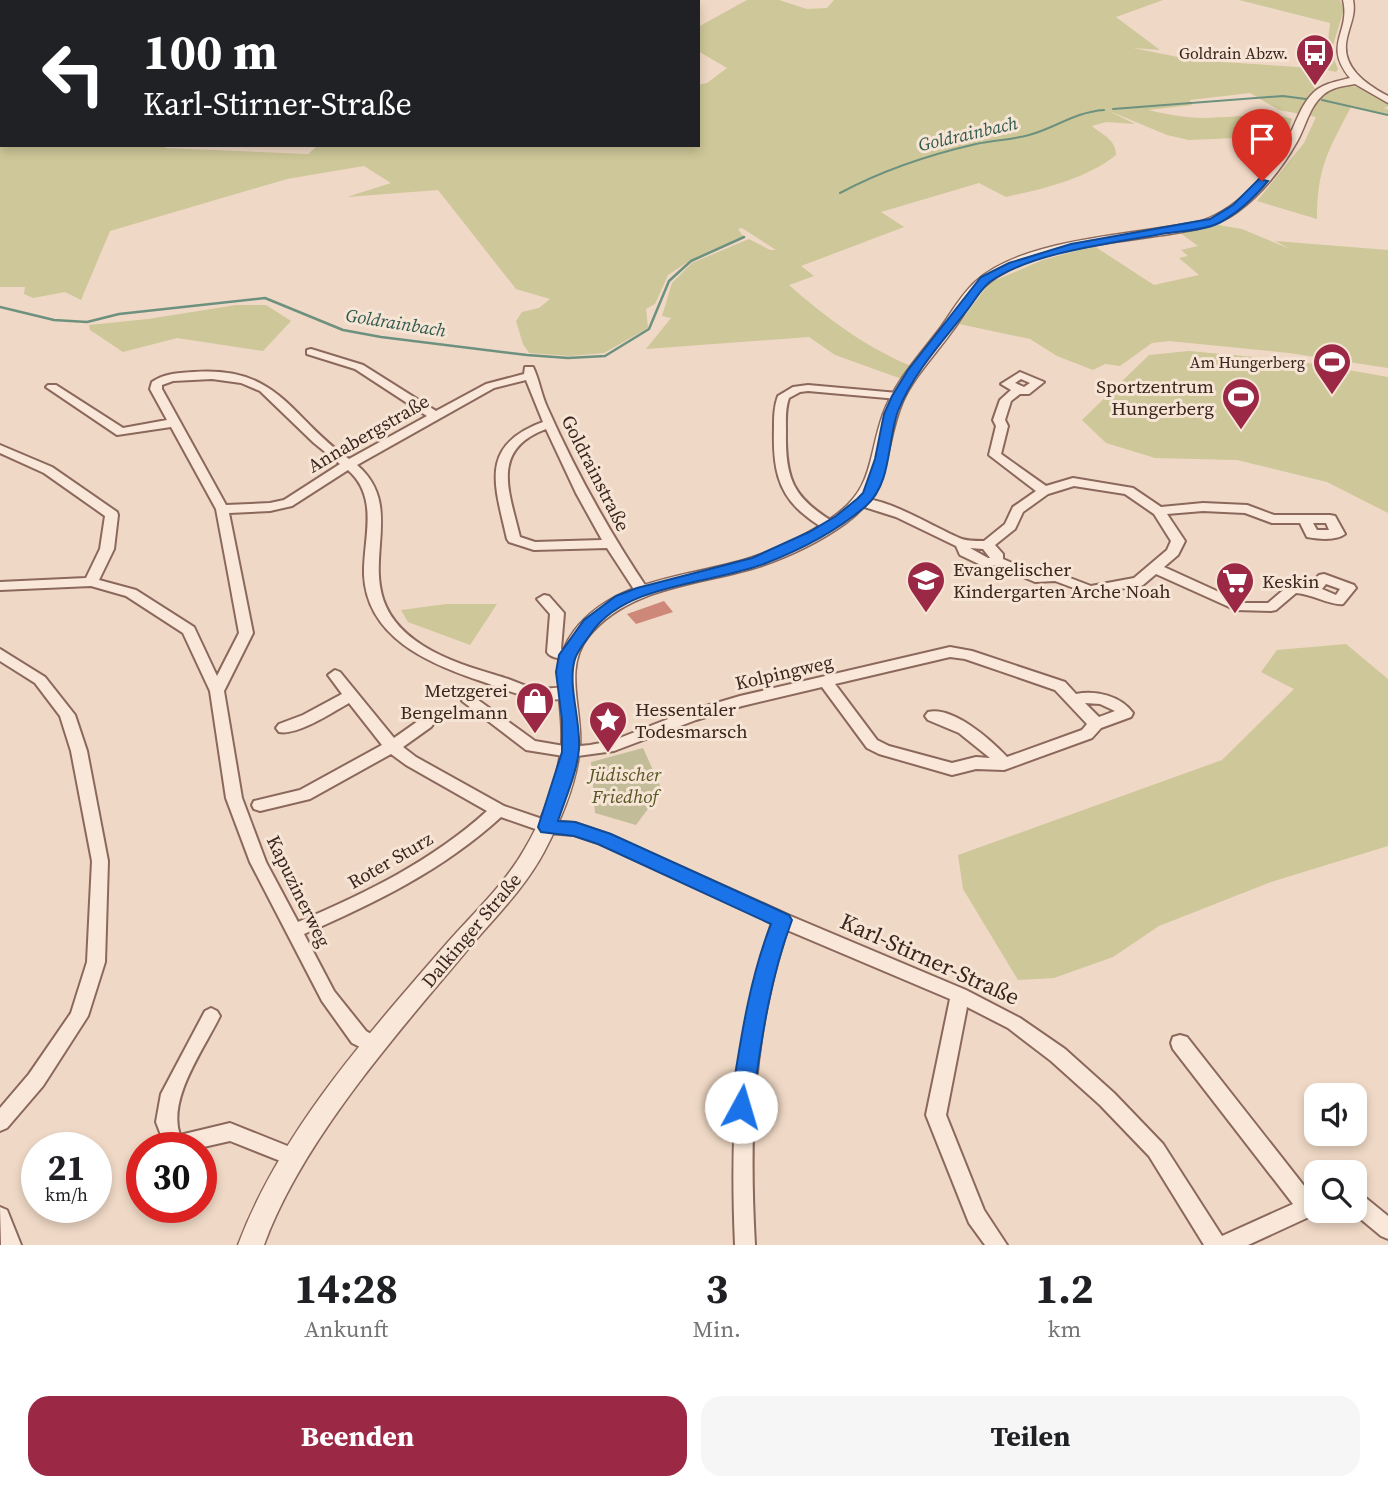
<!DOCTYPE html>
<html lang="de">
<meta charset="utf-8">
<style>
:root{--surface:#fff;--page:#f6f6f6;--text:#202124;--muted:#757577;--accent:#9b2946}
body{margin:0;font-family:"Source Serif 4",serif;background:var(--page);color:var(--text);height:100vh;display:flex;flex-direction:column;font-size:26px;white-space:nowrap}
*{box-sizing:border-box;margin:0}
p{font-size:23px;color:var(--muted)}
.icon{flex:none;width:38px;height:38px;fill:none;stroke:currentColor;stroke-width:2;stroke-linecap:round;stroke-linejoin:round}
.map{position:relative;height:1245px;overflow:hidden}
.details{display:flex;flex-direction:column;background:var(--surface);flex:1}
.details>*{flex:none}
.guide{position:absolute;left:0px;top:0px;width:700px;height:147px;box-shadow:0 4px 10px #0003;background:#202124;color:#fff;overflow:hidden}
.tools{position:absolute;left:1304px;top:1083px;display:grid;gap:14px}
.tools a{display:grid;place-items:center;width:63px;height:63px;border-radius:14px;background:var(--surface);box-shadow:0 4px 10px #0003;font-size:35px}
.speed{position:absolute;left:21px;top:1132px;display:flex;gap:14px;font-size:35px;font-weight:700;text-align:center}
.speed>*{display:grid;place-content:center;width:91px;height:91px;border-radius:50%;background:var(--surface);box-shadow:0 4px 10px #0003;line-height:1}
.speed small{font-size:18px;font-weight:400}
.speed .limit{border:10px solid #d22;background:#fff;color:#111}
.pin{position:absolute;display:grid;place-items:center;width:60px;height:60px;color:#fff;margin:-72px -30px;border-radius:50% 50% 50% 0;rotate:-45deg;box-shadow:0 0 7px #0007}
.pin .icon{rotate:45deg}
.me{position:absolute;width:77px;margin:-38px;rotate:6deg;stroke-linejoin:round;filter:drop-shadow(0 0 5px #0008)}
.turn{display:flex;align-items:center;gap:24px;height:147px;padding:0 28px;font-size:32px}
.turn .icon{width:91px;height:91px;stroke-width:2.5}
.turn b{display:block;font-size:49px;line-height:60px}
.eta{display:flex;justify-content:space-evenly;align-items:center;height:119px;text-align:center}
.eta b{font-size:42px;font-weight:700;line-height:49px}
.button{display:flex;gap:14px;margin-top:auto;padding:14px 28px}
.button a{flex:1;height:80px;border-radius:21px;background:var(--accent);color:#fff;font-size:28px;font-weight:700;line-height:80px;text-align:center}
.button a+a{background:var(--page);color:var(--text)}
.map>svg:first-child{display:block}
</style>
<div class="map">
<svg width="1388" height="1245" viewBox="0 0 1388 1245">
<rect width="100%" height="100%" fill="#efd8c5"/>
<g fill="#cec799">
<path d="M747,0h32l28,9 20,-1 7,-8h329l-47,17 44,33 -27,-2 60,12 120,8 -5,11 9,9 -6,5 9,3c28,-21 42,-7 68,7v4l-5,1 5,1v7l-37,-9c-23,44 -34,61 -34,112l-60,-18 47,-58 12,-26 -37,-7 -29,-17 -60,7 2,5 -44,5c18,4 37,8 56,8 17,0 77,-6 88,1l-6,17 -97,4 -22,-5 -60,-25 28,14 -29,-2 -14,4c10,9 24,13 24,29 -30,24 -73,34 -110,42l-27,-14 -98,29 23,15 -103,39 13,10 -25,9c36,32 78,63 122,81l-9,13 -67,-24 -26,-18 -163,12 25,-31 -9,-2 10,-33 20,-20 57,-24 21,11h6l-34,-22 -4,1 5,7 -54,25 -21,14 -13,29 -9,5 2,19 -44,25 -34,3 -41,-3 -6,-9 -7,-23 6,-9 17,-4 11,-9 -34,-10 -78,-99 -91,7 44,-14 -27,-17 -77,13 -177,52 -29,69 -16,-8 -32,6 -9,-4 1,-7h-25v-174l2,32h166l-3,3 143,6 10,-9h380v-60l9,-2 20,-15 -29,-17v-24z"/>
<polygon points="1239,0 1340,0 1344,9 1331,52 1338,69 1336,72 1322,69 1326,60 1330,23"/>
<polygon points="1218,225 1242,229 1290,249 1275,241 1388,250 1388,368 1289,353 1169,341 1152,343 1120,366 1105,364 1093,370 1057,356 1030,339 959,324 989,283 1043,260 1094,246 1154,285 1199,275 1179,258 1188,256 1181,250 1198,246 1179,232"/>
<polygon points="236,305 266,305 291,321 263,351 177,338 123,352 90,330 89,325 148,319"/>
<polygon points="1189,351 1297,361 1388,377 1388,513 1327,482 1237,460 1155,458 1106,443 1082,420 1149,355"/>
<polygon points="446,604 497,604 470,645 408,622 401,610"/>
<polygon points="1346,644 1388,679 1388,846 1271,882 1159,926 1113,957 1054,978 1018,980 963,889 958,855 1222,760 1294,689 1261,672 1277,650"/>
</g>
<polygon fill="#c2bd98" points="643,748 662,790 636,825 595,813 591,762"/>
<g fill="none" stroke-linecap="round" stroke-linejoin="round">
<g stroke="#6d917f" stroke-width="2">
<polyline points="1322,100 1388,115"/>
<polyline points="1113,109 1283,96 1306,99"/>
<path d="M840,193c43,-23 88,-38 136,-49 17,-4 35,-4 53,-9 26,-7 46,-23 75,-25"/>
</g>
<polyline stroke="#6d917f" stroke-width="2.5" points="0,307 54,320 87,322 119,314 265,298 343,330 381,337 527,355 568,358 605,356 649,329 669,281 691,261 744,237"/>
</g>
<polygon fill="#ce887a" points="664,601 673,612 636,624 627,614"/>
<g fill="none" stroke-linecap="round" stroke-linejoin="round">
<defs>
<g id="minor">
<rect x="0" y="59" width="2" height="4"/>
<path d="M311,349l52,16 73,46 50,-27 38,-10 1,-7h8c6,12 8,27 14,40 29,65 62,125 102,184l-2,3h-10l-30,-46 -73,2 -25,-8 -2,-3c-12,-54 -29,-93 36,-117l-17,-42 -32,8 -137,77c62,53 -28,129 75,186 24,13 51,20 76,28 9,3 17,7 26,9 12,2 25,-2 37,1l2,4 -2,4c-32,9 -63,-7 -93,-17 -50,-17 -111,-43 -114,-105 -1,-36 16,-77 -16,-105l-56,36 -22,5 -41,2 24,120 -29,58 18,107 24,64 32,60c68,-29 134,-61 189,-111l-81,-46 -15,-11 -81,45 -50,12 -6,-2 -2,-4 2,-4 46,-11 82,-45 -33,-42c-16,9 -52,33 -70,29l-3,-4 3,-4 24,-9 39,-21 -14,-19 7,-5 5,2 54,66 27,-19h10l3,4 -3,4 -28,20 13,10 88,49 44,15 27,2 35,12 178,80 178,75 54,28 45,31 49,44 49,51 59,92 71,-32 -120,-155 -2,-6 2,-6 7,-2 7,2 125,159 4,-1v16h6l-74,34h-44l-55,-89 -49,-51 -49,-44 -43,-33 -41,-21 -21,108 38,95 23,35h-22l-16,-22 -43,-108 24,-116 -163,-69c-35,105 -38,205 -32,315h-20c-5,-115 0,-212 37,-322l-174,-80 -24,-8 -27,-2 -46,-16c-58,53 -126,86 -197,117l30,57 32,40 15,9 2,6 -2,6 -7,2 -22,-11 -30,-42 -72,-139 -24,-64 -16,-107 -27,-58 -57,-37 -35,-10 -91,4v-8l86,-4 14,-29 5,-33 -61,-43 -44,-20v-8l52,22 65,45 1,3 -4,34 -15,31 37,10 58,37 23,49 22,-43 -11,-60 -12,-64 -45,-82 -54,8 -71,-48 2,-2h8l67,43 44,-8 -17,-31 2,-7c13,-9 27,-9 42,-10 86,-6 95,45 155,87l78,-43 -72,-47 -48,-15v-4zM212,379l29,4 19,8 54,52 26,21 -56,36 -14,3 -44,2 -64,-116v-4l11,-4zM546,429l30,64 26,47 -67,2 -15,-5c-11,-46 -30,-87 26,-108z"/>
<path d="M1020,372l24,10 -15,12h-9l-9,7 -6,19 3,6 -7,28 45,32 27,-8 60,10 28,19 42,-4 44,2 27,10h56l5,1 10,18c-9,7 -27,5 -38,3l-7,-14h-28l-27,-10 -42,-2 -36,3 18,27 -7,14 -14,12 79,36h25l20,-17h21l10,-11 5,-1 30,11 2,3 -13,16c-12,2 -30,-10 -47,-11l-20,17 -5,1 -35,-1 -80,-36 -13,11 -53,9 -35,-13 -20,1 -40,-17h-14l-21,-10 -4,-9 -60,-29 -38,-12 -2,-3 2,-3c26,-4 78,30 104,40 6,2 15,2 22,2l21,-17 8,-17 23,-16 -47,-36 7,-29 -3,-6 7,-20 11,-10 -10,-6zM1021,379l9,4 -6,4 -9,-4zM1074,486l51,8 29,20 17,27 -4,9 -33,28 -43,8 -34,-13 -20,1 -34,-15v-5l-8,-9 20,-16 8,-17 25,-18zM1313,523h13l3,7h-12zM970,548l13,1 7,9h-2zM1326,584l14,5 -4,6 -14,-6z"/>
<path d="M808,385l90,8 6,3 -6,3 -90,-8 -8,1 -11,6c-4,11 -3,22 -3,33 -1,48 7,67 49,92l1,3 -6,4c-9,-3 -17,-8 -24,-14 -30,-23 -33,-52 -32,-88 0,-11 0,-21 4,-32l15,-9z"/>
<path d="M544,595l5,1 15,17 -3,36 12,3 2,3 -2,3c-7,2 -22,1 -26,-6l3,-38 -13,-15z"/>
<path d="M950,647l22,4 93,31 11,12c20,-4 45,2 57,19l-2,4 -30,11 -9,10 -88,32 -28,-1 -24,6 -73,-21 -12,-6 -45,-61 -80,19 -46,14 -82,31 -44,6 -44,-7 -64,-49 2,-4h10l61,44 35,6 20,-2 22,-4 74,-29 54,-16zM950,657l15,2 90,31 32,34 -5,6 -75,27c-16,-17 -54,-51 -79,-45l-3,4 3,4 31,13 31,25 -14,-1 -24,6 -63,-17 -12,-6 -42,-56zM1085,703l15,1 15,7 -16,6z"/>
<polygon points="0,649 45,677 75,715 87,751 108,861 105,962 88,1016 43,1086 7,1128 0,1131 0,1108 29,1074 71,1013 87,962 92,861 71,751 60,716 35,683 0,661"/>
<path d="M211,1008l6,3 3,5c-16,33 -53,83 -40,119l50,-12 70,28 3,6 -3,6 -7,3 -63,-25 -31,7h-33l-10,-26 5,-28 44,-83z"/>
<polygon points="1354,1192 1361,1194 1388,1216 1388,1239 1381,1236 1351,1211 1354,1211"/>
<polygon points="0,1207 7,1210 21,1245 1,1245"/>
</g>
<path id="tertiary" d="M1343,0h10c3,14 -3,24 -6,38 -7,29 19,46 41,58v7l-33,-19c-11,2 -23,3 -32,11 -13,11 -17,30 -25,45 -15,27 -36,54 -61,72 -22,16 -48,19 -74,23 -53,8 -140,15 -180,53 -12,12 -20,29 -30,42 -17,24 -38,45 -50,71 -21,49 -8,86 -57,122 -25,18 -56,33 -85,43 -58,19 -131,19 -173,71 -25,32 -5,73 -8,109 -3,37 -19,74 -36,106 -21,39 -52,68 -80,102 -70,83 -163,189 -200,291h-26c42,-112 126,-206 203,-295 28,-33 62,-63 83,-100 18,-30 32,-66 37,-101 5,-42 -16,-80 13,-118 40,-53 115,-54 173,-72 29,-9 58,-23 83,-40 45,-30 37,-60 53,-105 12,-32 35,-57 55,-83 12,-16 22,-35 37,-49 49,-45 163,-47 227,-61 39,-14 70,-51 88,-87 7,-14 12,-31 24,-42 10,-9 24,-11 36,-14 -28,-34 1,-45 -7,-78z"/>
</defs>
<use href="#minor" stroke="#8b685b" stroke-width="4"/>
<use href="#tertiary" stroke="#8b685b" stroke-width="3"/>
<use href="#minor" fill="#f9e8d9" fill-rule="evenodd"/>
<use href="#tertiary" fill="#f9e8d9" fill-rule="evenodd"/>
</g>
<path fill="#1a73e8" stroke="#114b97" stroke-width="2" d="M1259,179l9,2c-14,17 -30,32 -49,42 -14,7 -36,8 -52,10 -52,10 -132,18 -176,48 -9,6 -16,19 -23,28 -25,32 -55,64 -70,102 -11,30 -6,72 -32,95 -29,25 -66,44 -102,58 -52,20 -137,19 -172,68 -5,8 -14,17 -17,27 -8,25 6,62 4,90 -2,24 -14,50 -21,72l17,1 36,12 178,81 3,5c-23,61 -31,123 -40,187l-3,7 -8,3 -7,-3 -4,-7c10,-62 18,-124 41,-183l-173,-80 -24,-8 -33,-4 -3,-5 24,-75v-32l-6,-48 3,-17 25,-35 32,-24 21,-8 115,-30 57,-26 27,-16 21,-17 6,-6 12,-34 9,-45 8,-18 16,-26 73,-93 28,-14 62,-19 139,-25 23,-14z"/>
<defs>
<symbol id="bus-pin" viewBox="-11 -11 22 30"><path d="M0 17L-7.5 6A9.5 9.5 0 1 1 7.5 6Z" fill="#9b2946" stroke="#f6e4d5"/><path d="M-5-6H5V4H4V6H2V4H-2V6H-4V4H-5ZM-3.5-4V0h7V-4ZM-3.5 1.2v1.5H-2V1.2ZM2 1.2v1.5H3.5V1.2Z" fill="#fff"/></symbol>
<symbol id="stadium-pin" viewBox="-11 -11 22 30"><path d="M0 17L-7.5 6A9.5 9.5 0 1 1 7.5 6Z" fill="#9b2946" stroke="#f6e4d5"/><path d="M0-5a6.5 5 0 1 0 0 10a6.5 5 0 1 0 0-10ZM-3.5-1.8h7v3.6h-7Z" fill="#fff"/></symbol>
<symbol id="school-pin" viewBox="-11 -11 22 30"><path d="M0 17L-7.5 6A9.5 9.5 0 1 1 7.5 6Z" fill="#9b2946" stroke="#f6e4d5"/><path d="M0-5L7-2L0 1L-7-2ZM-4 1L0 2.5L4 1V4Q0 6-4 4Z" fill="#fff"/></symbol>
<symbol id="supermarket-pin" viewBox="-11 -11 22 30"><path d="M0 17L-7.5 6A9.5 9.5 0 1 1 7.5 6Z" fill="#9b2946" stroke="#f6e4d5"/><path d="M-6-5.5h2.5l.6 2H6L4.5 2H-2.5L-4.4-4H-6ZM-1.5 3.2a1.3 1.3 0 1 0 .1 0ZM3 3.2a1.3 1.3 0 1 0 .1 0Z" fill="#fff"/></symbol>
<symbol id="shop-pin" viewBox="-11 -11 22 30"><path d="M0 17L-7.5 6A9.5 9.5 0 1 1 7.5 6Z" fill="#9b2946" stroke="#f6e4d5"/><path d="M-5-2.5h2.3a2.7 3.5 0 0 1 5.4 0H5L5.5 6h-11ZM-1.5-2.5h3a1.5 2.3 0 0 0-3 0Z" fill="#fff"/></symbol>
<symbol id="sight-pin" viewBox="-11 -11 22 30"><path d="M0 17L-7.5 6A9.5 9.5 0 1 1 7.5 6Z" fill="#9b2946" stroke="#f6e4d5"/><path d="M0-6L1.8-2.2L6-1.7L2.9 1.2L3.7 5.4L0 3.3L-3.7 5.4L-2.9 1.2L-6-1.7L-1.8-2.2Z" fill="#fff"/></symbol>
</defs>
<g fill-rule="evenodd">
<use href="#bus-pin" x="1293" y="31" width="44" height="60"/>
<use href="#stadium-pin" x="1310" y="340" width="44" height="60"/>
<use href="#stadium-pin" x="1219" y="375" width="44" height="60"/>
<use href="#school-pin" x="904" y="558" width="44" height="60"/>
<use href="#supermarket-pin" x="1213" y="559" width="44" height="60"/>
<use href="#shop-pin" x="513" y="679" width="44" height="60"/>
<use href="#sight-pin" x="586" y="698" width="44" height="60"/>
</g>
<g text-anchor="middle" stroke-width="6" stroke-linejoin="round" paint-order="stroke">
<g font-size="16" fill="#3a251f" stroke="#f6e4d5" text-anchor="end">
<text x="1288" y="59">Goldrain Abzw.</text>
<text x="1305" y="368">Am Hungerberg</text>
</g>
<g font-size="18" font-style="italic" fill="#2e5a4d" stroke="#f6e4d5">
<text transform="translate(968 134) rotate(-13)" y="6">Goldrainbach</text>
<text transform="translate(396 323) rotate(9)" y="6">Goldrainbach</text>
</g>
<g font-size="19" fill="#3a251f" stroke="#f6e4d5" text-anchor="start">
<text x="1214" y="393" text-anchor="end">Sportzentrum<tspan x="1214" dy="22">Hungerberg</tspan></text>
<text x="953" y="576">Evangelischer<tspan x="953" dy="22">Kindergarten Arche Noah</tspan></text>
<text x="1262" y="588">Keskin</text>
<text x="508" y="697" text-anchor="end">Metzgerei<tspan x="508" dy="22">Bengelmann</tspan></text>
<text x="635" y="716">Hessentaler<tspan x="635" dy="22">Todesmarsch</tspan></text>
</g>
<g font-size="19" fill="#3a251f" stroke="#f6e4d5">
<text transform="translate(368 433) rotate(-30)" y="7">Annabergstraße</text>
<text transform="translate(596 473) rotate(63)" y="7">Goldrainstraße</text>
<text transform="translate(784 672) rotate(-13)" y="7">Kolpingweg</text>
<text transform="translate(390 860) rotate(-30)" y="7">Roter Sturz</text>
<text transform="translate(299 891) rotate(64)" y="7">Kapuzinerweg</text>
<text transform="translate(471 930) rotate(-50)" y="7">Dalkinger Straße</text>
</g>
<g font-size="19" font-style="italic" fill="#575725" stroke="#f6e4d5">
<text x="625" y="781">Jüdischer<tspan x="625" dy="22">Friedhof</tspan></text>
</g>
<g font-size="23" fill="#3a251f" stroke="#f6e4d5">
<text transform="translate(930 959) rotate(24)" y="8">Karl-Stirner-Straße</text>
</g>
</g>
</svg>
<div class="tools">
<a><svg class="icon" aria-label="sound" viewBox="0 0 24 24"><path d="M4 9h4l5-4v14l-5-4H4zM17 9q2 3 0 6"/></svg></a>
<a><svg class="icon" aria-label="search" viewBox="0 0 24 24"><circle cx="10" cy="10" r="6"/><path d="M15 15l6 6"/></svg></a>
</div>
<div class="speed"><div>21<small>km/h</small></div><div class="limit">30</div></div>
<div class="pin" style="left:1262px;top:181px;background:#d93025"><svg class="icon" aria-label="arrive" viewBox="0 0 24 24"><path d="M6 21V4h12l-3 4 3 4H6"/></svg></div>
<svg class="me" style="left:741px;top:1107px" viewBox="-20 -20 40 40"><circle r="19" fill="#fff"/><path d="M0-13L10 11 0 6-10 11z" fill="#1a73e8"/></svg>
<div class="guide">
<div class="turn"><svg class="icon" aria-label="left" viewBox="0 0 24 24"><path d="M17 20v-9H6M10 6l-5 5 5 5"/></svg><div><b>100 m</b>Karl-Stirner-Straße</div></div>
</div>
</div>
<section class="details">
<div class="eta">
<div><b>14:28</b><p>Ankunft</p></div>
<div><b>3</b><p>Min.</p></div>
<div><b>1.2</b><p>km</p></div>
</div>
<div class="button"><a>Beenden</a><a>Teilen</a></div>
</section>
